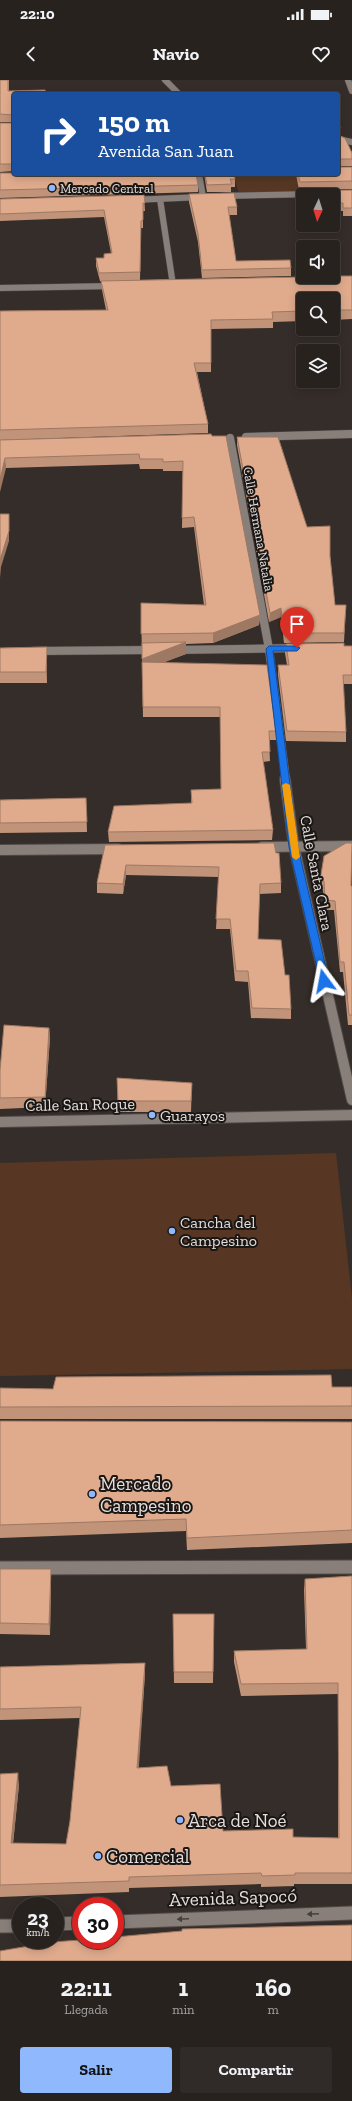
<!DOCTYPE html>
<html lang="es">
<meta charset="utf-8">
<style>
:root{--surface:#28221f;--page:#302a28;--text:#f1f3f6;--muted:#a5a4a4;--line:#443f3d;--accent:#8fb8fd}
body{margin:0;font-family:"Zilla Slab",serif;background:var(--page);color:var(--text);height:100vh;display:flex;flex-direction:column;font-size:15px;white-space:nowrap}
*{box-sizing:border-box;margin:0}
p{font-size:13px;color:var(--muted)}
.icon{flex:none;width:22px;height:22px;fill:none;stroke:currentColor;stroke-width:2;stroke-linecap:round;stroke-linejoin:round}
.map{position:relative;height:1881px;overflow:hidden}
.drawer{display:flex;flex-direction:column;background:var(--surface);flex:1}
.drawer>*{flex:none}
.guide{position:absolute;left:12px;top:12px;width:328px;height:84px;border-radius:4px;box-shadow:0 2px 10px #0003,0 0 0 1px var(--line);background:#1a4fa0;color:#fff;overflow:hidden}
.needle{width:26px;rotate:184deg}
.fabs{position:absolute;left:296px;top:108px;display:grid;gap:8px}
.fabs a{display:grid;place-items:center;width:44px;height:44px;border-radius:4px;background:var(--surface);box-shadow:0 2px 10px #0003,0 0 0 1px var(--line);font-size:20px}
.speed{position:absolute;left:12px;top:1817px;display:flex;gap:8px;font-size:20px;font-weight:700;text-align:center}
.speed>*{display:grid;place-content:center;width:52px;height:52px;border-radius:50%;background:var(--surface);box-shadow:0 2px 10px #0003,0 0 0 1px var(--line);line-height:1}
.speed small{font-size:10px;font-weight:400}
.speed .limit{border:6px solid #d22;background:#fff;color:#111}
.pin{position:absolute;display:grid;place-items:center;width:34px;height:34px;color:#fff;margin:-41px -17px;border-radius:50% 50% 50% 0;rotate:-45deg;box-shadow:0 0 4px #0007}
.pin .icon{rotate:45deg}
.me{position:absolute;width:44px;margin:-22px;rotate:347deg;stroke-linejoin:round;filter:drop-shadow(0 0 3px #0008)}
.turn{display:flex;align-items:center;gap:14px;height:84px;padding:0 20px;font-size:18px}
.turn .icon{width:52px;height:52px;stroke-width:2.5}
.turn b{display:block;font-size:28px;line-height:34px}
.eta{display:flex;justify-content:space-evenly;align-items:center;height:68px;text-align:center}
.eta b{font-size:24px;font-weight:700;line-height:28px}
.action{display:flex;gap:8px;margin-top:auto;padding:8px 20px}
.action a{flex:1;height:46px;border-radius:4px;background:var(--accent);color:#111;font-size:16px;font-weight:700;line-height:46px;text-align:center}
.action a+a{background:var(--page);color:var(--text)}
.status{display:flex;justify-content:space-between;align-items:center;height:28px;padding:0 20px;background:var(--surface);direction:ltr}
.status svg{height:11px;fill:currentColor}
header{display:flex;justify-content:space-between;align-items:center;height:52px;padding:0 20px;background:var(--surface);font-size:18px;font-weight:700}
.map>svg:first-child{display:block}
</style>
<div class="status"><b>22:10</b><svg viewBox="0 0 49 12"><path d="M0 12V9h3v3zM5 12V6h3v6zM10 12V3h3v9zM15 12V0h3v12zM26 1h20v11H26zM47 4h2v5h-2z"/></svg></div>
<header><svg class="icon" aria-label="back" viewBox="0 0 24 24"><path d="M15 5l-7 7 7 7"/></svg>Navio<svg class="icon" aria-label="heart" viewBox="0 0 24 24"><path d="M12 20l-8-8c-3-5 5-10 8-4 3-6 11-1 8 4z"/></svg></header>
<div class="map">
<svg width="352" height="1881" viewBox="0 0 352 1881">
<rect width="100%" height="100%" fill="#352d29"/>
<g fill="#573724">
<polygon points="318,95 320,111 239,113 234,97"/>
<polygon points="336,1073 352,1219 352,1289 0,1296 0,1083"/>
</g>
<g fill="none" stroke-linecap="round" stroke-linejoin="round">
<defs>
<g id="minor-far3">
<polyline points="165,0 179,14"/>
<polyline points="348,0 352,11"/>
<polyline points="338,59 352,62"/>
<polyline points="199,94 203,117"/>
<polyline points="160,119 173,205"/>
<polyline points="0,208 114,206"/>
</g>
<g id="minor-far2">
<polyline points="246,357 352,354"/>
<polyline points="230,358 269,569 286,700"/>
</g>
<g id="minor-far1">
<polyline points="285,699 294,767 352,1020"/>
<polyline points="262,767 352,766"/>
<polyline points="0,770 118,769"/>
<polyline points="0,1042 352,1035"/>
</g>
<polyline id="minor" points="0,1488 352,1487"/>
<g id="tertiary">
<polyline points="172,570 298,568"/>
<polyline points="34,571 154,570"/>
</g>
<g id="secondary-far1">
<polyline points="222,116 314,114"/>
<polyline points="132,120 202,117"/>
</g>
<g id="secondary">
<polyline points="115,1842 352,1833"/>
<polyline points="55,1844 81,1843"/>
<polyline points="0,1846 21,1846"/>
</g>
</defs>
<use href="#minor-far3" stroke="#504a47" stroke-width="7"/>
<use href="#minor-far2" stroke="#504a47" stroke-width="9"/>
<use href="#minor-far1" stroke="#504a47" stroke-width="12"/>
<use href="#minor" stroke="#504a47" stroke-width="15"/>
<use href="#tertiary" stroke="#504a47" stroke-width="9"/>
<use href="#secondary-far1" stroke="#504a47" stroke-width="7"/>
<use href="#secondary" stroke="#504a47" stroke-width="15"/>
<use href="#minor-far3" stroke="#887f7a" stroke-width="6"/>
<use href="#minor-far2" stroke="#887f7a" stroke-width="8"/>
<use href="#minor-far1" stroke="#887f7a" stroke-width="10"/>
<use href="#minor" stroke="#887f7a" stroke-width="13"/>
<use href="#tertiary" stroke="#887f7a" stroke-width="8"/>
<use href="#secondary-far1" stroke="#887f7a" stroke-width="6"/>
<use href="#secondary" stroke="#887f7a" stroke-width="13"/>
</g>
<g fill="#c19379">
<polygon points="0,0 9,0 9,11 14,14 14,42 0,42"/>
<polygon points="338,41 341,48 341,55 339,55 352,73 352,86 338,86"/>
<polygon points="0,43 14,43 14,91 0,92"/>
<polygon points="352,87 352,109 299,110 296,94 338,94"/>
<polygon points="0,93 198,105 198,112 0,118"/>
<polygon points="204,94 234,94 235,99 235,107 231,107 231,112 207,112"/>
<polygon points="352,110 352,136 343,136 343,131 333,131 333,115 303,115 303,129 301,119 301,111"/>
<polygon points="189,114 237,127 237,135 229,135 236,181 291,188 291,196 202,198 198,162 189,122"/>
<polygon points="144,115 145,131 143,131 143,148 141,148 140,200 352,196 352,239 333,240 333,219 303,219 303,241 273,242 273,248 211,249 211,292 197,292 208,344 208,353 0,360 0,231 106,230 102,210 101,201 100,201 96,186 96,178 104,178 111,173 104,137 0,141 0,119"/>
<polygon points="211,354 260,535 259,545 213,563 186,564 186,574 164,582 276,651 276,660 269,660 270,681 263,682 273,750 272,760 109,762 108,752 191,723 191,710 221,709 220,637 143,637 141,523 204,525 194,447 182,448 183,391 163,391 163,389 140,389 139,384 6,388 0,360"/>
<polygon points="237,357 330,476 335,525 346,525 344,562 284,563 281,537 269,542 237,365"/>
<polygon points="286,564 352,566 352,604 343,604 346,652 346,662 286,661 278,595 278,585 287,585 285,573"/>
<polygon points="47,567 47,603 0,603 0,568"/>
<polygon points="86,718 87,752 0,753 0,720"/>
<polygon points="105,765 276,773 281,803 281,813 259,814 258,859 285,895 291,929 291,939 251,938 248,902 235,901 230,849 216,849 219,797 126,795 123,814 97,813 97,803"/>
<polygon points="324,776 351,806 352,806 352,945 348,945 343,892 340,892 334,830 325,830 323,810 320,810 320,801"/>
<polygon points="49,948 50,958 45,1027 0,1029 0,990"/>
<polygon points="117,998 192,1003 191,1032 118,1032"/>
<polygon points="332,1307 352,1307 352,1339 0,1339 0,1308 53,1309"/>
<polygon points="0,1341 352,1342 352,1463 187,1470 186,1451 0,1458"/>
<polygon points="0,1489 51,1489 51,1501 50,1555 0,1554"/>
<polygon points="352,1496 352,1804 294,1804 294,1806 261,1807 261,1804 129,1808 129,1812 0,1817 0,1694 19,1705 13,1763 66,1764 70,1741 80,1638 0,1640 0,1587 145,1583 145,1594 138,1688 171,1706 223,1751 293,1757 338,1758 338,1614 241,1616 234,1582 234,1571 306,1569 304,1510 305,1499"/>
<polygon points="173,1534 214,1534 213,1603 174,1603"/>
</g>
<g fill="#9d7863">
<rect x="338" y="48" width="3" height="7"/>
<polygon points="5,378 6,388 0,412 0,400"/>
<polygon points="9,434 9,461 1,487 0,498 0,484"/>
<polygon points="281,528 281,537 269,542 270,533"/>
<polygon points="260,535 259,545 213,563 213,553"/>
<polygon points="186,562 186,574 142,591 142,579"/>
<polygon points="47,567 47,603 46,592"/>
<polygon points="126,785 126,795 123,814 123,804"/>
<polygon points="49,948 50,958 45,1027 45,1017"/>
<polygon points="51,1489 51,1501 50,1555 49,1544"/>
<polygon points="145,1583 145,1594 138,1700 137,1688"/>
<polygon points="18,1693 19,1705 12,1774 11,1763"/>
</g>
<g fill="#e0ab8d" stroke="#9d7863">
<polygon points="0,0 8,0 8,11 45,10 46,14 14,14 14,35 0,34"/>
<polygon points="338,41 341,48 338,48"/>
<rect x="0" y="43" width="14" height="41"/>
<polygon points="338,55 345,58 352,73 352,79 338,79"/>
<polygon points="338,87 352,87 352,101 300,102 298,94 338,94"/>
<polygon points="0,93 14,93 14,94 196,94 198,105 0,110"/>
<polygon points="205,94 234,94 235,99 230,99 232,104 207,105"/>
<polygon points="352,110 352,128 343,128 343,123 333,123 333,115 303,115 303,120 301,111"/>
<polygon points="234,113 237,127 228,127 236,181 290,180 291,188 202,190 198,154 189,114"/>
<polygon points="144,115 145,123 143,123 143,140 141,141 140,192 99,193 96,178 104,178 104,174 112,173 104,130 0,134 0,119"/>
<polygon points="333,196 352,196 352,230 333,230 333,219 303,219 303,231 272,232 273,239 211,240 211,283 194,283 208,344 0,350 0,231 108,230 101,201 303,197 333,197"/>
<polygon points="211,354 212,356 226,356 260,535 213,553 141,554 141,523 206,525 194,437 182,438 183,381 163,382 163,379 140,379 139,374 5,378 0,400 0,360"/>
<polygon points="237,357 278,357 307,447 330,446 330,476 335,525 346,525 344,553 284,553 281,528 270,533"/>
<polygon points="0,434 9,434 9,451 1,477 0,484"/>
<polygon points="186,562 142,579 142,563"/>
<polygon points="344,563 344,566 352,566 352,595 343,595 346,652 287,651 278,585 289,585 286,564"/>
<polygon points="47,567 46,592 0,592 0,568"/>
<polygon points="142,582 267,585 276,651 269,651 270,672 262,672 273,750 108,752 114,726 192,723 191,710 221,709 220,627 143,627"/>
<polygon points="86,718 87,742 0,743 0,720"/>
<polygon points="274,763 276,773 279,773 281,803 260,804 258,859 281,860 285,895 289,895 291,929 252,928 248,891 236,891 230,839 216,839 219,787 126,785 123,804 97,803 105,765"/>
<polygon points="346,763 352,763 351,806 352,806 352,935 349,935 344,882 340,882 335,821 325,820 324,801 320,801 324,776"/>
<polygon points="4,945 49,948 45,1017 0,1018 0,990"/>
<polygon points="117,998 192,1003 191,1021 118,1021"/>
<polygon points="331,1295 332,1307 352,1307 352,1326 0,1327 0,1308 53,1309 56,1297"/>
<polygon points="0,1341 352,1342 352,1450 187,1458 186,1439 0,1445"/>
<polygon points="0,1489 51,1489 49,1544 0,1543"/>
<polygon points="352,1496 352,1793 295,1793 295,1795 262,1796 261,1793 129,1797 129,1801 0,1805 0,1694 18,1693 11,1763 66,1764 70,1741 81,1627 0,1629 0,1587 145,1583 137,1688 167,1686 171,1706 220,1704 223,1751 293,1749 293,1757 339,1758 338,1603 241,1604 234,1571 307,1569 305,1499"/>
<polygon points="173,1534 214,1534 213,1592 174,1592"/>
<polygon points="352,1845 352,1881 0,1881 0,1871 52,1862 81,1860 115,1860 115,1857 182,1851 182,1849"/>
</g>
<defs><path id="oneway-solid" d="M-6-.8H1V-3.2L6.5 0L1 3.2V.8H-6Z"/></defs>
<g fill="#46403d">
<use href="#oneway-solid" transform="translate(313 1834) rotate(178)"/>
<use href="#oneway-solid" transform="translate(183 1839) rotate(178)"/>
</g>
<polygon fill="#1a73e8" stroke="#114b97" points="269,566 297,566 300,568 297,571 273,571 298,767 329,901 324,903 320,901 289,767 266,569"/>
<polygon fill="#f59e0b" points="286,703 290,705 300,777 296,780 292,777 282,705"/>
<g fill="#8fb8fd" stroke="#1a1614" stroke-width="1.5">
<circle cx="52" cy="108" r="4"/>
<circle cx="152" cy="1035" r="4"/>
<circle cx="172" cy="1151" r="4"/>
<circle cx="92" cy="1414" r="4"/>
<circle cx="180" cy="1740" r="4"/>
<circle cx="98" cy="1776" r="4"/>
</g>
<g text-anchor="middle" stroke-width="4" stroke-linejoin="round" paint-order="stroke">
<g font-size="13" fill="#e4dfdc" stroke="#1a1614" text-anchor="start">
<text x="60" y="113">Mercado Central</text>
</g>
<g font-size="13" fill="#e4dfdc" stroke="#1a1614">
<text transform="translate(259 449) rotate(80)" y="5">Calle Hermana Natalia</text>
</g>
<g font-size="16" fill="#e4dfdc" stroke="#1a1614">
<text transform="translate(317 793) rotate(79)" y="6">Calle Santa Clara</text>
<text transform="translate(80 1024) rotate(-1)" y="6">Calle San Roque</text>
</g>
<g font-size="16" fill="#e4dfdc" stroke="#1a1614" text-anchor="start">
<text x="160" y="1041">Guarayos</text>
<text x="180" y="1148">Cancha del<tspan x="180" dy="18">Campesino</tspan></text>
</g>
<g font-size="19" fill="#e4dfdc" stroke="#1a1614" text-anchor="start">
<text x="100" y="1410">Mercado<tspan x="100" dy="22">Campesino</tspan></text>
<text x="188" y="1747">Arca de Noé</text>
<text x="106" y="1783">Comercial</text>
</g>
<g font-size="19" fill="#e4dfdc" stroke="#1a1614">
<text transform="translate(233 1817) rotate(-2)" y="7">Avenida Sapocó</text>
</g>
</g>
</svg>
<div class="fabs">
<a><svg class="needle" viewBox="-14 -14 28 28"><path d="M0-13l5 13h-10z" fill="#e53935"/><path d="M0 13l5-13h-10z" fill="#a5a4a4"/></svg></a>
<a><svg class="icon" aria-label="sound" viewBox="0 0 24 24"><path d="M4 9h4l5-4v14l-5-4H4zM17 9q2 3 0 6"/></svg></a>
<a><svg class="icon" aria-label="search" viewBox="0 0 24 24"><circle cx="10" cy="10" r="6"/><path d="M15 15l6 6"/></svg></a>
<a><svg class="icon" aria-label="layers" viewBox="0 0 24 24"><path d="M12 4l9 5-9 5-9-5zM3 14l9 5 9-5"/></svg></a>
</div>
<div class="speed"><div>23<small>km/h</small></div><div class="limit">30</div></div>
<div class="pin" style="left:297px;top:568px;background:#d93025"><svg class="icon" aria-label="arrive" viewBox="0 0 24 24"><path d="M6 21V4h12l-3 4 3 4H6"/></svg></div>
<svg class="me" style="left:324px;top:901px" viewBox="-20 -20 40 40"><path d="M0-17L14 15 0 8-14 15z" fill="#1a73e8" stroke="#fff" stroke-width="4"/></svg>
<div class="guide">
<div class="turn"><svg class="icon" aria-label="right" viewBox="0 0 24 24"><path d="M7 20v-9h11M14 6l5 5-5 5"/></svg><div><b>150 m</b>Avenida San Juan</div></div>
</div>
</div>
<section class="drawer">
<div class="eta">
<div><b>22:11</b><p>Llegada</p></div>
<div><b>1</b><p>min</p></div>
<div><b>160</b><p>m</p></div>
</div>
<div class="action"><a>Salir</a><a>Compartir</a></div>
</section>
